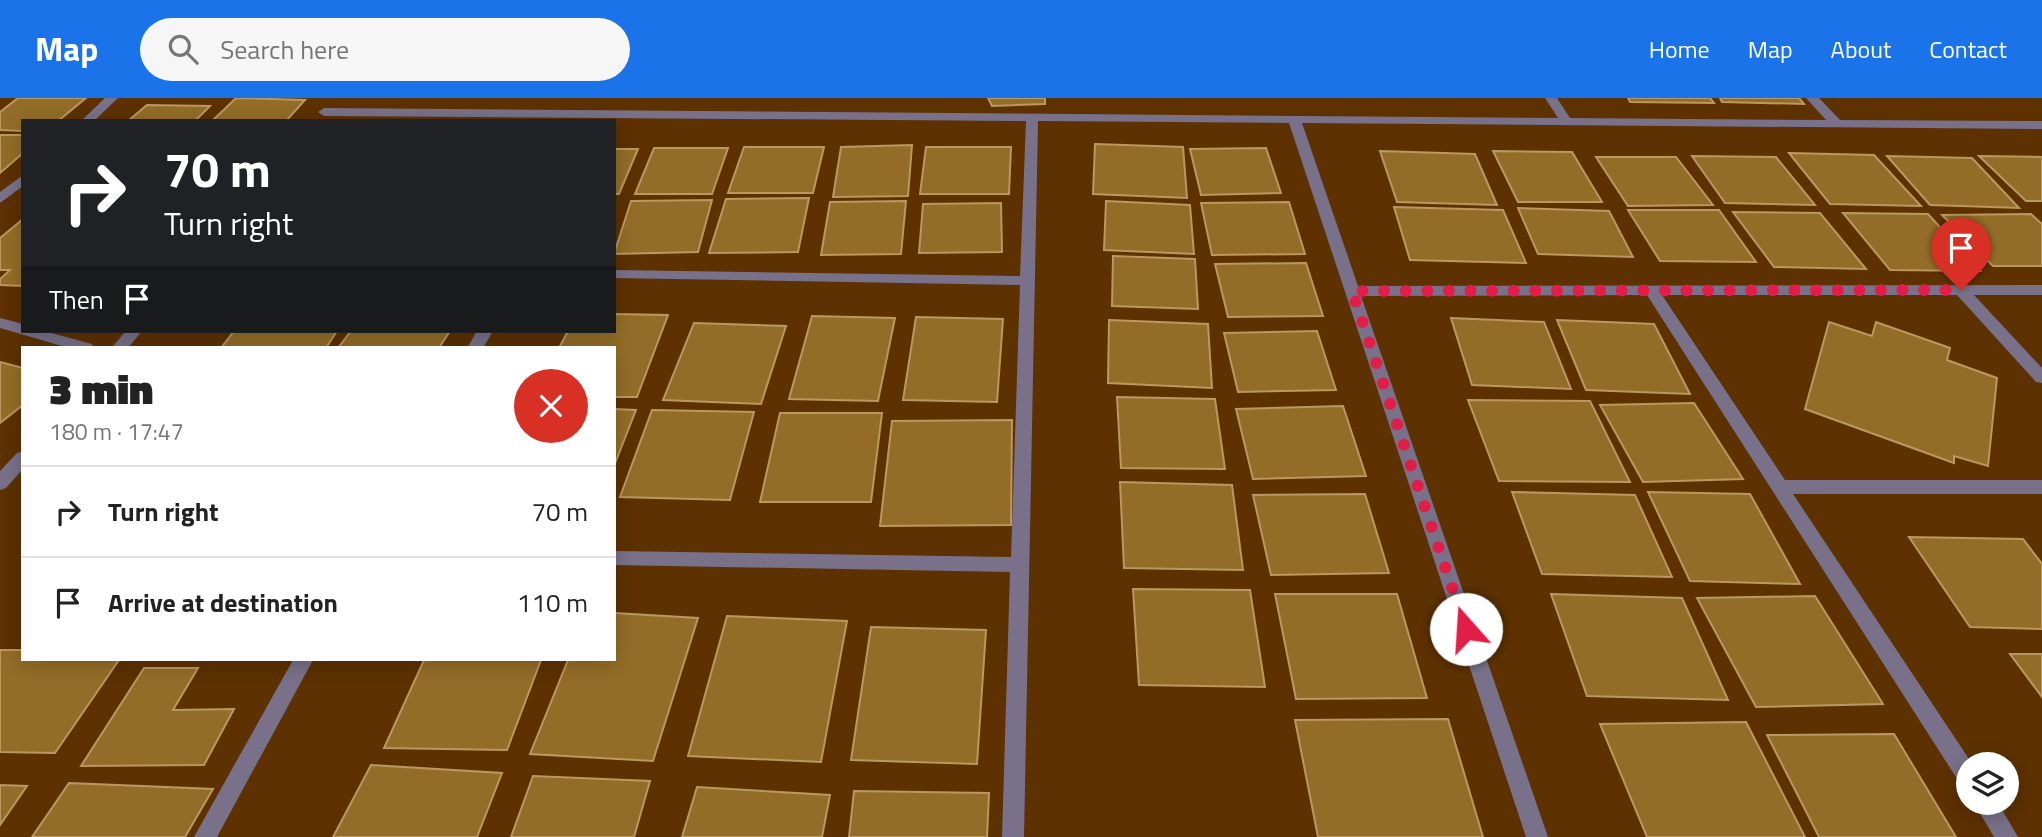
<!DOCTYPE html>
<meta charset="utf-8">
<style>
:root{--surface:#fff;--page:#f6f6f6;--text:#222;--muted:#767676;--line:#e0e0e0;--accent:#1a73e8}
body{margin:0;font-family:"Titillium Web",sans-serif;background:var(--page);color:var(--text);height:100vh;display:flex;flex-direction:column;font-size:26px;white-space:nowrap}
*{box-sizing:border-box;margin:0}
p{font-size:23px;color:var(--muted)}
.icon{flex:none;width:38px;height:38px;fill:none;stroke:currentColor;stroke-width:2;stroke-linecap:round;stroke-linejoin:round}
.map{position:relative;flex:1;overflow:hidden}
.side{position:absolute;left:21px;top:248px;width:595px;height:315px;display:flex;flex-direction:column;background:var(--surface);border-radius:0px;box-shadow:0 4px 18px #0003}
.side>*{flex:none}
.hud{position:absolute;left:21px;top:21px;width:595px;height:214px;border-radius:0px;box-shadow:0 4px 18px #0003;background:#202124;color:#fff;overflow:hidden}
.fabs{position:absolute;left:1956px;top:654px;display:grid;gap:14px}
.fabs a{display:grid;place-items:center;width:63px;height:63px;border-radius:50%;background:var(--surface);box-shadow:0 4px 18px #0003;font-size:35px}
.pin{position:absolute;display:grid;place-items:center;width:60px;height:60px;color:#fff;margin:-72px -30px;border-radius:50% 50% 50% 0;rotate:-45deg;box-shadow:0 0 7px #0007}
.pin .icon{rotate:45deg}
.me{position:absolute;width:77px;margin:-38px;rotate:341deg;stroke-linejoin:round;filter:drop-shadow(0 0 5px #0008)}
.turn{display:flex;align-items:center;gap:24px;height:147px;padding:0 28px;font-size:32px}
.turn .icon{width:91px;height:91px;stroke-width:2.5}
.turn b{display:block;font-size:49px;line-height:60px}
.then{display:flex;align-items:center;height:66px;padding:0 28px;background:#0003;gap:14px;font-size:26px}
.round{display:grid;place-items:center;flex:none;width:74px;height:74px;border-radius:37px;background:var(--page)}
.summary{display:flex;align-items:center;justify-content:space-between;height:119px;padding:0 28px}
h1{font-size:42px;font-weight:800;line-height:52px}
ul{padding:0;list-style:none}
li{display:flex;align-items:center;gap:21px;height:91px;padding:0 28px;border-top:2px solid var(--line)}
li div{flex:1}
li b{display:block;font-size:26px}
li em{font-style:normal}
header{display:flex;align-items:center;gap:42px;box-sizing:border-box;height:98px;padding:0 35px;background:var(--accent);color:#fff}
header strong{font-size:33px}
nav{display:flex;gap:38px;margin-inline-start:auto;font-size:24px}
.search{width:490px;height:63px;background:var(--page);display:flex;align-items:center;gap:18px;box-sizing:border-box;padding:0 24px;border-radius:38px;color:var(--muted);font-size:26px}
.map>svg:first-child{display:block}
</style>
<header>
<strong>Map</strong>
<div class="search"><svg class="icon" aria-label="search" viewBox="0 0 24 24"><circle cx="10" cy="10" r="6"/><path d="M15 15l6 6"/></svg>Search here</div>
<nav><a>Home</a><a>Map</a><a>About</a><a>Contact</a></nav>
</header>
<div class="map">
<svg width="2042" height="739" viewBox="0 0 2042 739">
<rect width="100%" height="100%" fill="#5d3100"/>
<g fill="#936d27" stroke="#ba985f" stroke-width="2">
<polygon points="18,0 86,0 58,23 23,23 23,33 0,32 0,14"/>
<polygon points="236,0 305,2 286,23 212,23"/>
<polygon points="988,0 1045,0 1045,6 992,8"/>
<polygon points="1628,0 1710,0 1714,5 1630,4"/>
<polygon points="1720,0 1799,0 1804,6 1722,4"/>
<polygon points="147,7 210,8 195,23 128,23"/>
<polygon points="0,37 23,37 23,55 0,75"/>
<polygon points="1095,46 1183,49 1187,100 1093,96"/>
<polygon points="912,47 908,98 833,99 841,49"/>
<polygon points="744,49 824,49 813,95 728,95"/>
<polygon points="926,49 1011,49 1009,96 920,96"/>
<polygon points="654,50 728,50 712,96 635,96"/>
<polygon points="1266,50 1281,95 1201,97 1190,51"/>
<polygon points="614,51 638,51 619,96 614,96"/>
<polygon points="1380,53 1475,56 1497,107 1397,104"/>
<polygon points="1493,53 1572,54 1602,104 1518,104"/>
<polygon points="1789,55 1874,57 1921,108 1830,106"/>
<polygon points="1692,58 1776,59 1815,107 1725,105"/>
<polygon points="1887,58 1972,60 2019,110 1930,107"/>
<polygon points="1979,58 2042,59 2042,103 2026,103"/>
<polygon points="1596,59 1676,59 1713,107 1628,108"/>
<polygon points="809,100 798,154 709,155 726,101"/>
<polygon points="712,102 698,154 614,156 631,103"/>
<polygon points="906,103 901,156 821,157 830,104"/>
<polygon points="1106,103 1190,107 1194,156 1104,152"/>
<polygon points="1289,104 1305,156 1212,157 1201,105"/>
<polygon points="1001,105 1002,154 919,155 923,106"/>
<polygon points="1394,109 1503,112 1526,165 1410,162"/>
<polygon points="1518,110 1609,113 1633,159 1538,156"/>
<polygon points="1628,112 1719,112 1756,164 1660,163"/>
<polygon points="1733,114 1820,115 1866,171 1774,169"/>
<polygon points="1843,115 1928,116 1980,173 1890,172"/>
<polygon points="2031,116 2042,126 2042,168 1993,168 1942,117"/>
<polygon points="23,121 23,188 0,187 0,181 10,172 0,172 0,140"/>
<polygon points="1113,158 1195,161 1198,211 1112,208"/>
<polygon points="1306,165 1323,218 1228,219 1215,166"/>
<polygon points="614,216 668,217 637,299 614,299 614,250 559,250 568,233 614,233"/>
<polygon points="812,218 895,220 878,303 789,301"/>
<polygon points="916,219 1003,221 997,304 903,302"/>
<polygon points="1451,220 1544,224 1571,291 1472,287"/>
<polygon points="1109,222 1208,226 1212,290 1108,285"/>
<polygon points="1557,222 1654,226 1690,296 1586,292"/>
<polygon points="1829,224 1872,238 1876,224 1950,250 1947,262 1997,280 1988,368 1954,358 1954,365 1805,311"/>
<polygon points="694,225 786,228 761,306 663,302"/>
<polygon points="234,233 337,233 326,250 221,250"/>
<polygon points="351,233 450,233 439,250 338,250"/>
<polygon points="1317,233 1336,292 1238,294 1224,235"/>
<polygon points="0,264 23,270 23,307 0,325"/>
<polygon points="1117,299 1215,301 1225,371 1121,370"/>
<polygon points="1468,302 1590,303 1630,384 1499,383"/>
<polygon points="1694,305 1743,381 1643,384 1600,307"/>
<polygon points="1343,308 1366,378 1253,381 1236,311"/>
<polygon points="614,311 636,312 614,368"/>
<polygon points="652,312 754,314 730,402 620,399"/>
<polygon points="780,315 882,315 871,404 760,404"/>
<polygon points="1012,322 1011,427 880,428 892,323"/>
<polygon points="1120,384 1232,387 1243,472 1124,470"/>
<polygon points="1512,394 1635,397 1672,479 1542,476"/>
<polygon points="1648,394 1750,396 1800,486 1690,483"/>
<polygon points="1365,396 1389,475 1271,477 1253,397"/>
<polygon points="1909,439 2023,441 2042,466 2042,531 1970,529"/>
<polygon points="1133,491 1250,492 1265,589 1139,587"/>
<polygon points="1275,496 1397,496 1427,600 1296,601"/>
<polygon points="1551,496 1682,500 1728,602 1587,598"/>
<polygon points="1815,498 1883,606 1756,609 1697,500"/>
<polygon points="614,515 698,520 653,663 530,656 568,562 614,562"/>
<polygon points="727,518 847,523 821,664 688,658"/>
<polygon points="871,529 986,532 977,666 851,662"/>
<polygon points="0,552 23,552 23,562 119,562 55,655 0,654"/>
<polygon points="2010,556 2042,556 2042,599"/>
<polygon points="424,562 541,562 507,652 384,650"/>
<polygon points="144,570 198,570 173,612 234,611 204,667 81,668"/>
<polygon points="1448,621 1483,739 1318,739 1295,622"/>
<polygon points="1746,624 1805,739 1647,739 1600,626"/>
<polygon points="1894,636 1956,739 1819,739 1767,637"/>
<polygon points="371,667 502,675 477,739 333,739"/>
<polygon points="533,678 650,683 634,739 511,739"/>
<polygon points="69,685 213,691 185,739 32,739"/>
<polygon points="0,687 27,688 0,727"/>
<polygon points="697,689 830,697 822,739 682,739"/>
<polygon points="854,693 989,695 987,739 849,739"/>
</g>
<g fill="none" stroke-linecap="round" stroke-linejoin="round">
<g fill="#787189" fill-rule="evenodd">
<polygon points="105,0 118,0 94,23 81,23"/>
<polygon points="1545,0 1557,0 1570,20 1826,22 1806,0 1819,0 1840,22 2042,23 2042,31 1302,25 1358,188 2042,187 2042,197 1974,197 2042,270 2042,285 2036,284 1957,197 1662,197 1785,382 2042,382 2042,396 1793,396 1973,667 1969,667 1969,690 1961,687 1647,197 1361,198 1548,739 1526,739 1289,25 1038,23 1024,739 1002,739 1010,474 614,467 614,453 1011,459 1020,187 614,180 614,172 1020,178 1026,23 324,18 318,14 324,10 1558,20"/>
<polygon points="23,77 23,88 0,105 0,94"/>
<polygon points="0,220 23,226 23,233 44,233 92,246 94,250 69,250 0,230"/>
<polygon points="126,233 142,233 128,250 111,250"/>
<polygon points="477,233 493,233 483,250 467,250"/>
<polygon points="23,353 23,371 6,390 0,392 0,373 17,355"/>
<polygon points="293,562 313,562 217,739 194,739"/>
<polygon points="1974,705 1998,705 2018,739 1994,739"/>
</g>
</g>
<g fill="none" stroke-linecap="round" stroke-linejoin="round">
<polyline stroke="#e11d48" stroke-width="12" stroke-dasharray="0 21.6" points="1466,531 1352,193 1961,192"/>
</g>
</svg>
<div class="fabs">
<a><svg class="icon" aria-label="layers" viewBox="0 0 24 24"><path d="M12 4l9 5-9 5-9-5zM3 14l9 5 9-5"/></svg></a>
</div>
<div class="pin" style="left:1961px;top:192px;background:#d93025"><svg class="icon" aria-label="arrive" viewBox="0 0 24 24"><path d="M6 21V4h12l-3 4 3 4H6"/></svg></div>
<svg class="me" style="left:1466px;top:531px" viewBox="-20 -20 40 40"><circle r="19" fill="#fff"/><path d="M0-13L10 11 0 6-10 11z" fill="#e11d48"/></svg>
<div class="hud">
<div class="turn"><svg class="icon" aria-label="right" viewBox="0 0 24 24"><path d="M7 20v-9h11M14 6l5 5-5 5"/></svg><div><b>70 m</b>Turn right</div></div>
<div class="then">Then<svg class="icon" aria-label="arrive" viewBox="0 0 24 24"><path d="M6 21V4h12l-3 4 3 4H6"/></svg></div>
</div>
<section class="side">
<div class="summary"><div><h1>3 min</h1><p>180 m · 17:47</p></div><a class="round" style="background:#d93025;color:#fff"><svg class="icon" aria-label="close" viewBox="0 0 24 24"><path d="M6 6l12 12M18 6L6 18"/></svg></a></div>
<ul>
<li><svg class="icon" aria-label="right" viewBox="0 0 24 24"><path d="M7 20v-9h11M14 6l5 5-5 5"/></svg><div><b>Turn right</b></div><em>70 m</em></li>
<li><svg class="icon" aria-label="arrive" viewBox="0 0 24 24"><path d="M6 21V4h12l-3 4 3 4H6"/></svg><div><b>Arrive at destination</b></div><em>110 m</em></li>
</ul>
</section>
</div>
